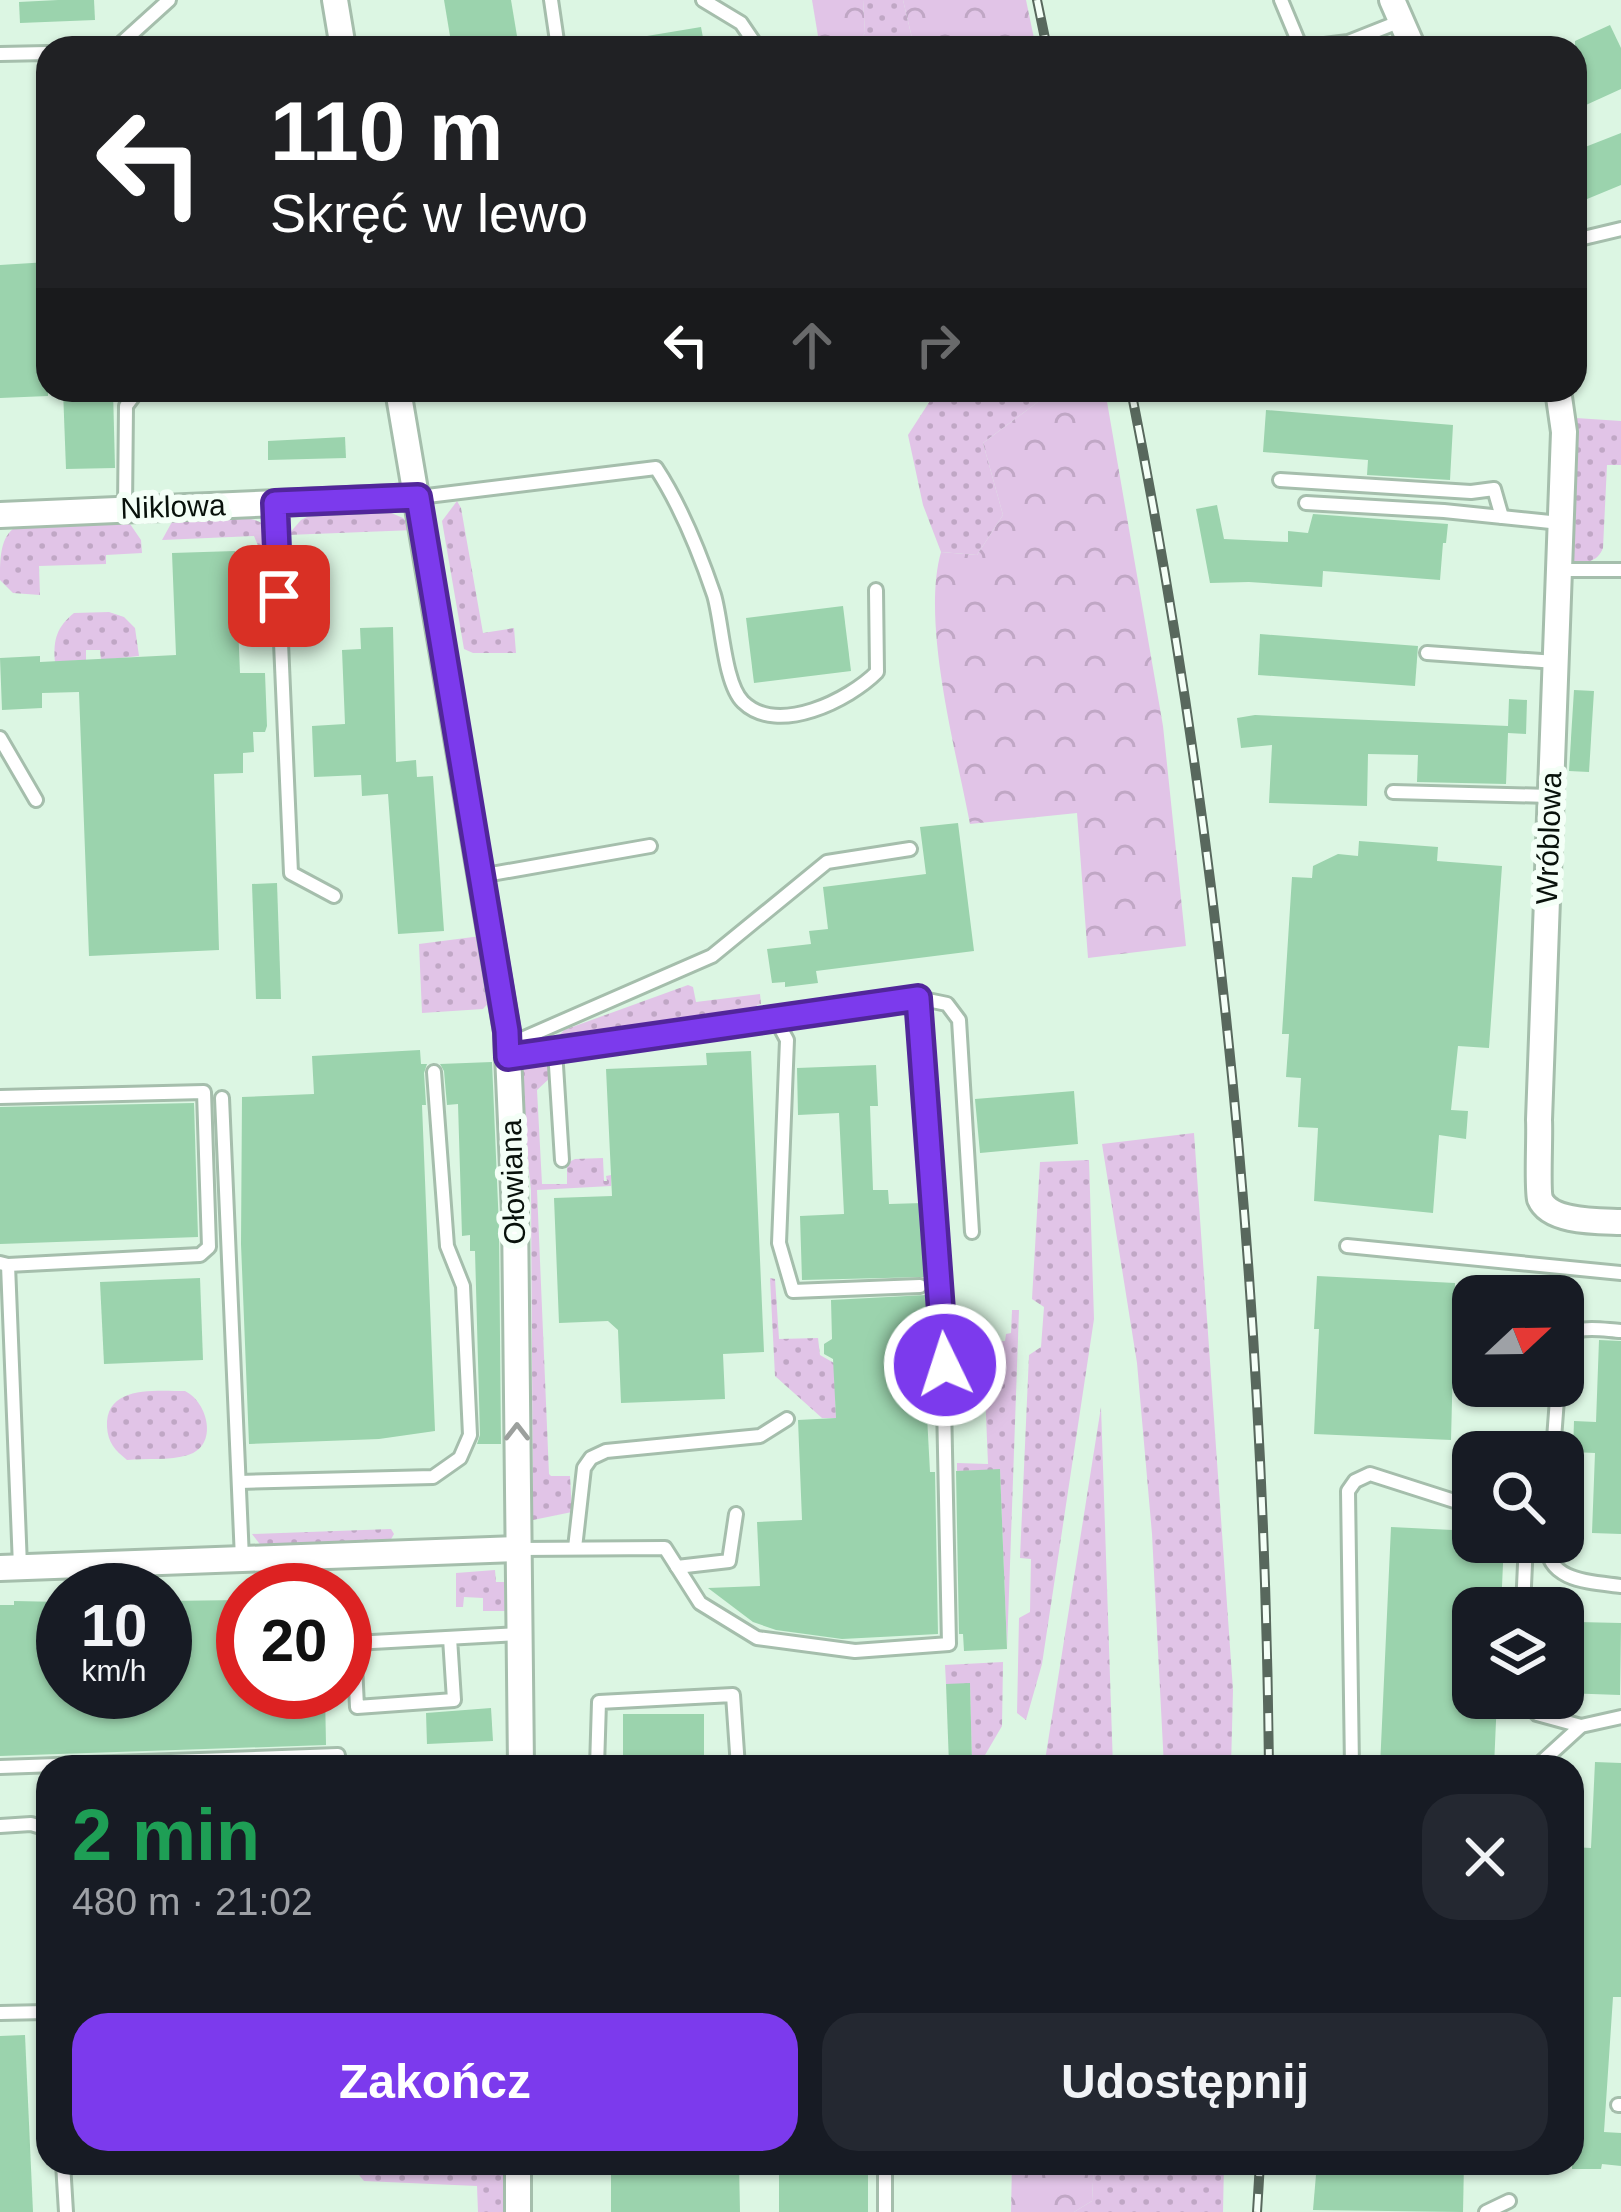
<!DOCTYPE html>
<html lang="pl">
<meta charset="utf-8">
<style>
:root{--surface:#171b24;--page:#242831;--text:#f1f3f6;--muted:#9ea1a6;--accent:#7c3aed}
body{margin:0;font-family:Arial,sans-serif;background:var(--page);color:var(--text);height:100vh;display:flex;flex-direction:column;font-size:45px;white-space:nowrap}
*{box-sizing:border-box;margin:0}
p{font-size:39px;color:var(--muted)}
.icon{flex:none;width:66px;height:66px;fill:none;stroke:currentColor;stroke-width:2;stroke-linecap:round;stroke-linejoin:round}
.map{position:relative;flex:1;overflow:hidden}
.sheet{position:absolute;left:36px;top:1755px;width:1548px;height:420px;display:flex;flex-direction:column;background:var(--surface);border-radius:36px;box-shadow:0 3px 9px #0004}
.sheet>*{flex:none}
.top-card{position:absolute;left:36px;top:36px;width:1551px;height:366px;border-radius:36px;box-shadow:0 3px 9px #0004;background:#202124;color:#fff;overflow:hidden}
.needle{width:78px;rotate:68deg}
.controls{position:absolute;left:1452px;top:1275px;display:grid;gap:24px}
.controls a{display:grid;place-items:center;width:132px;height:132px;border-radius:24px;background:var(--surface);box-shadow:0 3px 9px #0004;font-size:60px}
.speed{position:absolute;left:36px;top:1563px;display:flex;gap:24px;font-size:60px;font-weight:700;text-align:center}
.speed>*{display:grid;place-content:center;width:156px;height:156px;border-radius:50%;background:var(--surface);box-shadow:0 3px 9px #0004;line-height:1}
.speed small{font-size:30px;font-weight:400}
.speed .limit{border:18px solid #d22;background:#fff;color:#111}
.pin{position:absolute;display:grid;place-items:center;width:102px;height:102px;color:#fff;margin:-51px;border-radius:24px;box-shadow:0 6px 18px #0006}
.me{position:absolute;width:132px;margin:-66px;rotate:356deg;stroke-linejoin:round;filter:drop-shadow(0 0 9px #0008)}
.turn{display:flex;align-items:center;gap:42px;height:252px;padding:0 36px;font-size:54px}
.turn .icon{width:156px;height:156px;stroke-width:2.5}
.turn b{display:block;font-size:84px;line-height:102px}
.lanes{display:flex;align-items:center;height:114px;padding:0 36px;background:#0003;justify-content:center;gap:60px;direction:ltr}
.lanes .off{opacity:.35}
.round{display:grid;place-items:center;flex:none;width:126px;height:126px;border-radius:36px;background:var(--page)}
.headline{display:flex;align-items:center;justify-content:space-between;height:204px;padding:0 36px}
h1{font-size:72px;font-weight:600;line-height:90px;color:#1e9e55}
.cta{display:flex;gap:24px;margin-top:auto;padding:24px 36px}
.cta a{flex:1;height:138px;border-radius:36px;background:var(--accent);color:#fff;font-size:48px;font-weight:600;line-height:138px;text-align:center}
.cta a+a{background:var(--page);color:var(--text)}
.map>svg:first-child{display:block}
</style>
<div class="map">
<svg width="1621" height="2212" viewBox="0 0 1621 2212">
<defs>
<pattern id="grass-dots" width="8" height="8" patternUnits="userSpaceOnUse" patternTransform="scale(3)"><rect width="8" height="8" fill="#e1c4e7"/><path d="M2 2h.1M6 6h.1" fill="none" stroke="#c0a7c5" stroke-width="1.8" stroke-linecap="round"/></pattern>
<pattern id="forest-crowns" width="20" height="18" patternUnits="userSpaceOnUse" patternTransform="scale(3)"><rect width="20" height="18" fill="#e1c4e7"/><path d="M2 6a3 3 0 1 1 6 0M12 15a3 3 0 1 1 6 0" fill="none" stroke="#c0a7c5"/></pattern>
</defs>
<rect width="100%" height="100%" fill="#dcf6e3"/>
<g fill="url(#grass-dots)">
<polygon points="863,0 903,0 912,38 958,48 854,48 865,33"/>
<polygon points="937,390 1054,390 983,443 1003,515 977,555 941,552 923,505 908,435"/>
<path d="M1576,418l45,3v44h-14l-4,83c-6,15 -18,15 -33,15z"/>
<polygon points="457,501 461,508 483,633 514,628 516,653 473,653 464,649 442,521"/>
<polygon points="389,512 403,518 414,530 288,535 301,520 313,514"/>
<path d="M245,518c24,3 26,14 26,35h-10l-7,-17 -92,4 11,-20z"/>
<path d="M128,521l13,19 1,13 -36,2v9l-67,2 1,29 -27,-2 -13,-13c0,-21 0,-44 16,-53z"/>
<path d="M109,612l15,5 11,11 4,28 -38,4 -1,-10h-14v10l-31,2c-2,-23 2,-35 19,-49z"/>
<polygon points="481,936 491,1000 483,1009 422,1013 419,944"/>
<polygon points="688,985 693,987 696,1002 760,994 761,1004 757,1005 758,1013 553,1042 564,1030"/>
<polygon points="536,1062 546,1062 551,1069 551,1077 537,1090 542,1184 567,1184 567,1163 575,1159 603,1158 604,1181 607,1181 606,1176 611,1175 611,1186 537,1190 549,1474 551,1476 570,1476 572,1512 533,1520 531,1190 519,1077 523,1069"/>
<polygon points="1194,1133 1233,1690 1231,1767 1164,1767 1152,1534 1137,1363 1102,1144"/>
<polygon points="1089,1160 1094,1319 1042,1664 1026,1720 1017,1713 1019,1618 1030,1612 1031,1559 1020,1558 1029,1355 1041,1347 1044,1307 1032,1299 1040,1162"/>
<polygon points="770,1278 775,1279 779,1339 818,1338 820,1355 834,1363 836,1418 822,1418 775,1376"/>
<polygon points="1012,1310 1019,1310 1007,1649 1000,1470 957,1471 957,1463 988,1464 983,1343 1005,1341 1006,1334 1011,1333"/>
<path d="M185,1391c23,11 34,55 3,64 -18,6 -43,3 -61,5 -12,-10 -19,-17 -20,-33 -2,-42 48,-36 78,-36z"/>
<polygon points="1101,1407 1113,1767 1044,1767"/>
<polygon points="1563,1457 1581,1459 1584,1462 1580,1553 1561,1551 1555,1542 1563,1542"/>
<polygon points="391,1529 394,1534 390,1541 283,1546 265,1551 252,1534"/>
<polygon points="495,1570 496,1582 504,1582 505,1611 483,1611 483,1598 464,1597 463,1607 456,1607 456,1573"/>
<polygon points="1003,1662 1002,1726 978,1767 949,1767 949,1764 972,1763 970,1684 946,1684 945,1665"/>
<polygon points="359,2163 367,2163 368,2170 473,2174 482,2172 482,2163 507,2163 507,2212 478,2212 477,2186 364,2181 359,2175"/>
<polygon points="1094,2163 1224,2163 1223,2212 1074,2212 1092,2201"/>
</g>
<g fill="url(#forest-crowns)">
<polygon points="812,0 863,0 865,33 854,48 820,48"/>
<polygon points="903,0 1026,0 1036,48 958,48 912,38"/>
<path d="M1054,390h51l58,336 23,220 -98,12 -11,-145 -107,11c-14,-74 -49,-201 -29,-272l36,3 26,-40 -20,-72z"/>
<polygon points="1012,2163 1094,2163 1092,2201 1074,2212 1011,2212"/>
</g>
<g fill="#9bd3ad">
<polygon points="58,0 94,0 95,20 20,23 19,2"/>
<polygon points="444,0 511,0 519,48 452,48"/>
<polygon points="1610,25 1621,48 1621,89 1575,110 1575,41"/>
<polygon points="701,27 705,48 636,48 635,38"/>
<polygon points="1621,133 1621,185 1575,204 1575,159 1583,156 1580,149"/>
<polygon points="48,262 48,396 0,398 0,265"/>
<polygon points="63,390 113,390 115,468 66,469"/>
<polygon points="1266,410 1453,425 1450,480 1367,475 1368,460 1263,452"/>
<polygon points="345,437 346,458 268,460 268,441"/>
<polygon points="1217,505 1224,539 1288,542 1288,531 1308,533 1313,514 1448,524 1446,543 1443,543 1440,580 1323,571 1322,587 1249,582 1210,583 1196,509"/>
<polygon points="235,551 240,673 265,673 267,726 265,732 253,732 254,752 243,753 243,773 214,774 219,950 89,956 79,692 42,693 42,708 2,710 0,658 40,656 40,662 176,655 172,553"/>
<polygon points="843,606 851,671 754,683 746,618"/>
<polygon points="393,627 396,762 416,760 417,777 433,776 444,931 398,934 388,794 362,796 361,775 314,777 312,726 345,724 342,650 361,649 360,628"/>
<polygon points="1260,634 1418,646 1415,686 1258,675"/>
<polygon points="1574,690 1594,691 1589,772 1569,771"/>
<polygon points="1509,699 1527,700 1526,734 1508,733 1506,784 1417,782 1418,755 1368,754 1367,806 1269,803 1272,745 1241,748 1237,718 1255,715 1508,726"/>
<polygon points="958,823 974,951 816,971 818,983 785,987 785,982 772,983 767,949 811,944 809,931 828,929 823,887 926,874 920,827"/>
<polygon points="1359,841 1438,847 1437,861 1502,866 1489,1048 1458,1046 1451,1110 1468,1111 1466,1139 1439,1135 1433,1213 1314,1201 1318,1128 1298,1127 1301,1078 1286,1077 1289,1034 1282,1034 1292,877 1312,878 1313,866 1338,854 1358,856"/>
<polygon points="277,883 281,999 256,999 252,884"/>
<polygon points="420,1050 421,1064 427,1064 424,1073 426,1105 422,1105 435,1431 379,1439 249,1444 241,1244 242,1097 314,1094 312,1056"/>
<polygon points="751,1051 764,1352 723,1354 725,1399 621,1403 618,1330 608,1321 559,1323 554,1198 612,1196 606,1069 707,1065 706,1053"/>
<polygon points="492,1062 499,1228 501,1444 477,1444 480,1435 475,1251 470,1251 470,1235 462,1236 458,1104 447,1105 444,1071 440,1064"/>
<polygon points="876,1065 878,1106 870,1106 873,1190 888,1190 889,1204 923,1203 928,1273 925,1273 925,1277 802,1280 800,1216 844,1214 839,1113 798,1115 797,1068"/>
<polygon points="1074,1091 1078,1144 980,1153 975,1099"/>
<polygon points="194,1103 198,1237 0,1244 0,1107"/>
<polygon points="1317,1276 1455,1283 1451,1440 1314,1434 1319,1329 1314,1329"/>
<polygon points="200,1278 203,1360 104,1364 100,1282"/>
<polygon points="926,1295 932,1416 927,1416 930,1472 935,1472 938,1634 842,1639 776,1630 753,1622 708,1588 760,1586 757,1522 802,1520 798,1420 836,1418 833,1359 824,1354 824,1344 832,1339 831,1300"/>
<polygon points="1599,1340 1621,1341 1621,1534 1592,1533 1595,1453 1573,1452 1574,1421 1596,1422"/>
<polygon points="963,1367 983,1367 985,1408 965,1408"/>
<polygon points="1000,1469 1007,1649 964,1651 963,1634 959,1634 956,1471"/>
<polygon points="1391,1527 1473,1531 1473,1542 1504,1542 1501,1608 1473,1608 1473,1698 1497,1698 1494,1767 1380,1767"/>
<polygon points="243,1600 243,1692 325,1692 326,1745 0,1756 0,1605 14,1605 14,1601 63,1602 63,1692 165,1692 165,1601"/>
<polygon points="1578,1622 1621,1623 1620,1695 1563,1693 1563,1658 1576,1659"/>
<polygon points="970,1683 972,1763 949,1764 946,1684"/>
<polygon points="491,1708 493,1741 427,1744 426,1713"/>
<rect x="623" y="1714" width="81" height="53"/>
<polygon points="1595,1762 1621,1763 1621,1997 1613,1997 1604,2132 1621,2133 1621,2166 1602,2164 1601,2169 1572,2169 1572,1847 1591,1848"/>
<polygon points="25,2035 33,2212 0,2212 0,2036"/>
<polygon points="619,2163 739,2163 740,2212 611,2212 611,2174 619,2174"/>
<rect x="779" y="2163" width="89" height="49"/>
<polygon points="1317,2163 1464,2163 1463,2212 1313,2210"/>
</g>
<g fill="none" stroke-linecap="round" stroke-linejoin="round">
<defs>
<g id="lane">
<polyline points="551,0 558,48"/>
<polyline points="703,0 741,23 758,48"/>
<polyline points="1281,0 1301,48 1348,42 1401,21"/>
<polyline points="116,48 169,0"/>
<polyline points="0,54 48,53"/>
<polyline points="1575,240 1621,229"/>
<polyline points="1280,480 1471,492 1494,489 1502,517"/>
<path d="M419,497l237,-29c25,38 43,83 58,127 8,26 10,89 29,107 35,34 106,-2 134,-30l-1,-82"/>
<polyline points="1306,503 1444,511 1560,523"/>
<polyline points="275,504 291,873 334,896"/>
<polyline points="125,509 126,406 138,390"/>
<polyline points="1560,570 1621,570"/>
<polyline points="1427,653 1556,662"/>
<polyline points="0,738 36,800"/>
<polyline points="1393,792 1550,796"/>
<polyline points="480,876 650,846"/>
<polyline points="918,998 947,1004 959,1020 972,1232"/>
<polyline points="775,1018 787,1040 779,1243 793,1291 920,1286"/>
<polyline points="508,1045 712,956 827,862 910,849"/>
<polyline points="555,1050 562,1160"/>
<polyline points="509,1056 918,998 945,1365"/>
<polyline points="0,1097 204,1092 209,1247 200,1255 8,1265 0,1263"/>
<polyline points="222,1098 242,1559"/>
<polyline points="1347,1246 1621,1273"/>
<polyline points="8,1265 20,1566"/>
<path d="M1563,1341c14,-18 38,-11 58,-10"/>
<polyline points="1553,1452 1558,1386"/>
<polyline points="239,1482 433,1477 460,1458 470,1435 463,1286 447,1246 434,1072"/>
<path d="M1547,1542c-1,40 44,40 74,44"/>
<polyline points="575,1548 584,1468 591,1458 606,1451 760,1436 787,1419"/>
<polyline points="519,1549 665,1548 700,1603 757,1638 855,1651 949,1644 944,1403"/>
<polyline points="677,1567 729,1561 736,1514"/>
<polyline points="1523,1608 1526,1542"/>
<polyline points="450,1638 454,1700 357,1707 354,1643 519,1634"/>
<polyline points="1525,1698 1537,1714 1581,1726"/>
<polyline points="0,1767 338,1755"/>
<polyline points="597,1767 599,1702 733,1695 738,1767"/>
<polyline points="1352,1767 1348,1491 1355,1481 1370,1474 1473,1507"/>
<polyline points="1536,1767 1581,1726 1621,1717"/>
<polyline points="0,1826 31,1824 48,1829"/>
<polyline points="0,2013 46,2012 48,2014"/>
<polyline points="1618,2105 1621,2105"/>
<polyline points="63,2163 66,2212"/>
<polyline points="885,2163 885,2212"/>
<polyline points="1486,2212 1509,2201"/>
</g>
<g id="street">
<polyline points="335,0 343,48"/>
<polyline points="1392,0 1413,48"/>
<polyline points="398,390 507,1032 515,1212 521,1767"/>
<path d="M1558,390l6,42 -25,688c1,15 -2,69 1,79 10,24 60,22 81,23"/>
<polyline points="0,515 418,497"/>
<polyline points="0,1568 518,1549"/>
<polyline points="518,2212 518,2163"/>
</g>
</defs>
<use href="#lane" stroke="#a5beac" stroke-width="18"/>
<use href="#street" stroke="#a5beac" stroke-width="30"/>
<use href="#lane" stroke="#fff" stroke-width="12"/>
<use href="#street" stroke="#fff" stroke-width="24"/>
<defs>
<g id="rail">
<polyline points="1037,0 1047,48"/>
<path d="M1131,390c90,453 133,915 138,1377"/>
<polyline points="1257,2212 1260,2163"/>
</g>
</defs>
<use href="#rail" stroke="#58685d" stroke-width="10"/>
<use href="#rail" stroke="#f4fff7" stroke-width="6" stroke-dasharray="18" stroke-linecap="butt"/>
</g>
<defs><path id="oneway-chevron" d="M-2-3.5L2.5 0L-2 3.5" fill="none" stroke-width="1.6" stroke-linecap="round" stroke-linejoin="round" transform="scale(3)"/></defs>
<use stroke="#9ca09d" href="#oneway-chevron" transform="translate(517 1432) rotate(-90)"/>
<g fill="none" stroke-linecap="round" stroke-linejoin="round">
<defs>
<polyline id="route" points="279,596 275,503 418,497 507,1031 508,1057 918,998 945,1365"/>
</defs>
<use href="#route" stroke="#51269a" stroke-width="30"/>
<use href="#route" stroke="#7c3aed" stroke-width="21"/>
</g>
<g text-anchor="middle" stroke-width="12" stroke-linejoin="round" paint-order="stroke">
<g font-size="30" fill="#08110b" stroke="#f4fff7">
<text transform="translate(173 507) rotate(-2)" y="10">Niklowa</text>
<text transform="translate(1549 838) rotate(-88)" y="10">Wróblowa</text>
<text transform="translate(513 1182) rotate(-92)" y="10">Ołowiana</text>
</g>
</g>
</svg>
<div class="controls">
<a><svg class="needle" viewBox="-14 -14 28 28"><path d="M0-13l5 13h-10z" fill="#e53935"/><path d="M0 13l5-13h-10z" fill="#9ea1a6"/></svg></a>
<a><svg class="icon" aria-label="search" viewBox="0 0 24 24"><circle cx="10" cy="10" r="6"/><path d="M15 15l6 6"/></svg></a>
<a><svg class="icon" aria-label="layers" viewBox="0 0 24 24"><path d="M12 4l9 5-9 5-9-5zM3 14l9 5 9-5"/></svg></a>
</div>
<div class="speed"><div>10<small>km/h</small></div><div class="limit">20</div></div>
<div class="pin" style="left:279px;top:596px;background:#d93025"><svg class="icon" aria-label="arrive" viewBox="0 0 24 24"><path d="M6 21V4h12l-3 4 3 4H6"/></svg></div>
<svg class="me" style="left:945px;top:1365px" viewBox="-20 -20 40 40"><circle r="17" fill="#7c3aed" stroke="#fff" stroke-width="3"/><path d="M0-11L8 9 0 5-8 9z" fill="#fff"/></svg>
<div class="top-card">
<div class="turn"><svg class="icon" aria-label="left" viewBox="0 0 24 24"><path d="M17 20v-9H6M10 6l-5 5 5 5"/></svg><div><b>110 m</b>Skręć w lewo</div></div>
<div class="lanes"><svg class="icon" aria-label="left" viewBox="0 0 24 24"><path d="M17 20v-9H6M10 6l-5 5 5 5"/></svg><svg class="icon off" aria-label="ahead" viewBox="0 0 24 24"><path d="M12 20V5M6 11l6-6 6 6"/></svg><svg class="icon off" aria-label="right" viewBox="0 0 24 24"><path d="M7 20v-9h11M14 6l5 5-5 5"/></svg></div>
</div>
<section class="sheet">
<div class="headline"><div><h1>2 min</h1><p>480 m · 21:02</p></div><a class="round"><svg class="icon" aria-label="close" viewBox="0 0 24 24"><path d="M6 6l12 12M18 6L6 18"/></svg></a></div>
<div class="cta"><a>Zakończ</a><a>Udostępnij</a></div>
</section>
</div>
